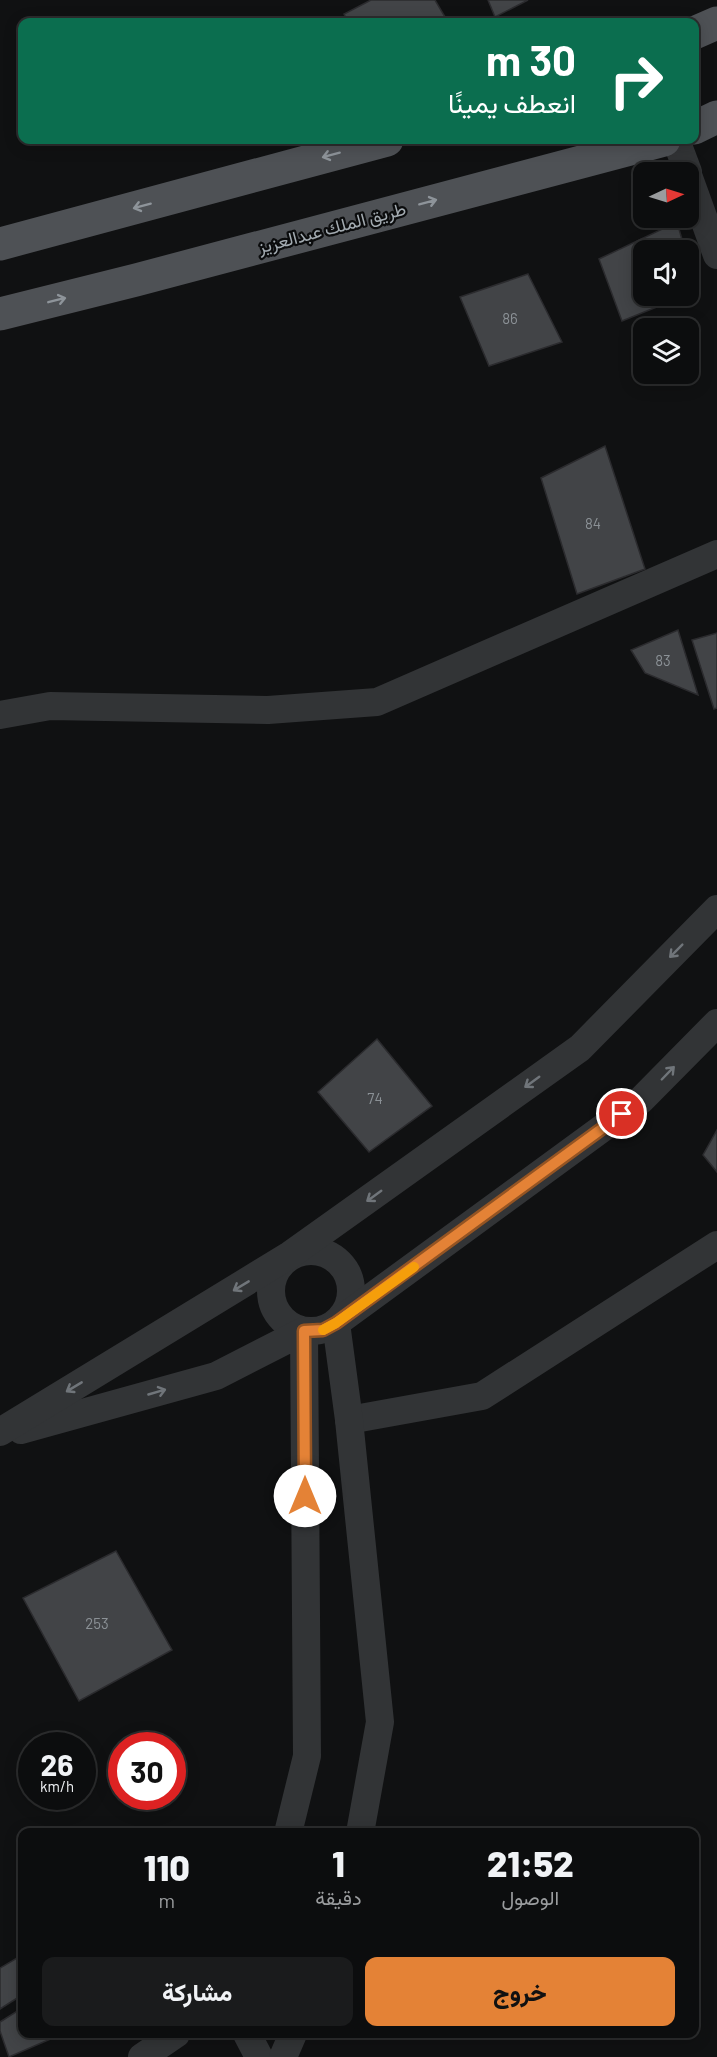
<!DOCTYPE html>
<html lang="ar">
<meta charset="utf-8">
<style>
:root{--surface:#0c0d0e;--page:#1a1b1c;--text:#f1f3f6;--muted:#9a9c9e;--line:#2c2d2e;--accent:#e48236}
body{margin:0;font-family:Barlow,Vazirmatn,sans-serif;background:var(--page);color:var(--text);direction:rtl;height:100vh;display:flex;flex-direction:column;font-size:22px;white-space:nowrap}
*{box-sizing:border-box;margin:0}
p{font-size:20px;color:var(--muted)}
.icon{flex:none;width:33px;height:33px;fill:none;stroke:currentColor;stroke-width:2;stroke-linecap:round;stroke-linejoin:round}
.map{position:relative;flex:1;overflow:hidden;direction:ltr}
.side{position:absolute;left:18px;top:1828px;width:681px;height:210px;display:flex;flex-direction:column;background:var(--surface);border-radius:12px;box-shadow:0 3px 15px #0003,0 0 0 2px var(--line);direction:rtl}
.side>*{flex:none}
.hud{position:absolute;left:18px;top:18px;width:681px;height:126px;border-radius:12px;box-shadow:0 3px 15px #0003,0 0 0 2px var(--line);direction:rtl;background:#0b6e4f;color:#fff;overflow:hidden}
.needle{width:39px;rotate:86deg}
.controls{position:absolute;left:633px;top:162px;display:grid;gap:12px}
.controls a{display:grid;place-items:center;width:66px;height:66px;border-radius:12px;background:var(--surface);box-shadow:0 3px 15px #0003,0 0 0 2px var(--line);font-size:30px}
.speed{position:absolute;left:18px;top:1732px;display:flex;gap:12px;font-size:30px;font-weight:700;text-align:center}
.speed>*{display:grid;place-content:center;width:78px;height:78px;border-radius:50%;background:var(--surface);box-shadow:0 3px 15px #0003,0 0 0 2px var(--line);line-height:1}
.speed small{font-size:15px;font-weight:400}
.speed .limit{border:9px solid #d22;background:#fff;color:#111}
.pin{position:absolute;display:grid;place-items:center;width:51px;height:51px;color:#fff;margin:-26px;border:3px solid #fff;border-radius:50%;box-shadow:0 2px 6px #0007}
.me{position:absolute;width:66px;margin:-33px;rotate:0deg;stroke-linejoin:round;filter:drop-shadow(0 0 4px #0008)}
.turn{display:flex;align-items:center;gap:21px;height:126px;padding:0 24px;font-size:27px}
.turn .icon{width:78px;height:78px;stroke-width:2.5}
.turn b{display:block;font-size:42px;line-height:51px}
.eta{display:flex;justify-content:space-evenly;align-items:center;height:102px;text-align:center}
.eta b{font-size:36px;font-weight:800;line-height:42px}
.action{display:flex;gap:12px;margin-top:auto;padding:12px 24px}
.action a{flex:1;height:69px;border-radius:12px;background:var(--accent);color:#111;font-size:24px;font-weight:800;line-height:69px;text-align:center}
.action a+a{background:var(--page);color:var(--text)}
.map>svg:first-child{display:block}
</style>
<div class="map">
<svg width="717" height="2057" viewBox="0 0 717 2057">
<rect width="100%" height="100%" fill="#101112"/>
<g fill="#424447" stroke="#2b2b2e" stroke-width="1.5">
<polygon points="371,0 435,0 448,22 348,22 344,14"/>
<polygon points="488,0 528,0 495,17"/>
<polygon points="677,222 685,250 644,250 644,296 684,296 622,321 599,259"/>
<polygon points="688,262 697,290 688,294"/>
<polygon points="528,274 562,342 489,366 460,297"/>
<polygon points="605,446 645,569 577,594 541,478"/>
<polygon points="678,630 698,695 645,673 631,650"/>
<polygon points="717,633 717,708 714,709 692,640"/>
<polygon points="377,1039 432,1106 369,1152 318,1092"/>
<polygon points="717,1130 717,1172 703,1155"/>
<polygon points="116,1551 172,1650 79,1701 23,1598"/>
<polygon points="22,1955 22,1995 0,2009 0,1968"/>
<polygon points="22,2008 22,2034 62,2034 9,2057 0,2031 0,2022"/>
</g>
<g fill="none" stroke-linecap="round" stroke-linejoin="round">
<g stroke="#323436" stroke-width="28">
<polyline points="676,140 688,172"/>
<polyline points="688,175 717,255"/>
<polyline points="0,715 50,706 268,710 377,702 717,554"/>
<circle cx="311" cy="1291" r="40"/>
<polyline points="349,1420 482,1396 717,1245"/>
<polyline points="21,1430 216,1376 304,1331 307,1756 288,1833"/>
<polyline points="0,1432 290,1255 580,1048 717,909"/>
<polyline points="360,1833 380,1722 349,1420 336,1323 641,1100 717,1023"/>
<polyline points="247,2034 259,2057"/>
<polyline points="142,2057 176,2034"/>
<polyline points="283,2057 293,2034"/>
</g>
<g stroke="#4e5155" stroke-width="33">
<polyline points="694,33 717,23"/>
<polyline points="694,128 717,117"/>
<polyline points="0,244 387,140"/>
<polyline points="0,314 136,280 664,140"/>
</g>
</g>
<defs><path id="oneway-shaft" d="M-6 0H5M1.5-3L5.5 0L1.5 3" fill="none" stroke-width="1.6" stroke-linecap="round" stroke-linejoin="round" transform="scale(1.5)"/></defs>
<g stroke="#8e949a">
<use href="#oneway-shaft" transform="translate(331 155) rotate(165)"/>
<use href="#oneway-shaft" transform="translate(428 202) rotate(-15)"/>
<use href="#oneway-shaft" transform="translate(142 206) rotate(165)"/>
<use href="#oneway-shaft" transform="translate(57 300) rotate(-14)"/>
</g>
<g stroke="#70757a">
<use href="#oneway-shaft" transform="translate(676 951) rotate(135)"/>
<use href="#oneway-shaft" transform="translate(668 1073) rotate(-46)"/>
<use href="#oneway-shaft" transform="translate(532 1082) rotate(144)"/>
<use href="#oneway-shaft" transform="translate(374 1196) rotate(144)"/>
<use href="#oneway-shaft" transform="translate(241 1286) rotate(149)"/>
<use href="#oneway-shaft" transform="translate(74 1387) rotate(149)"/>
<use href="#oneway-shaft" transform="translate(157 1392) rotate(-16)"/>
</g>
<g fill="none" stroke-linecap="round" stroke-linejoin="round">
<defs>
<polyline id="route" points="305,1496 304,1331 323,1330 336,1323 622,1114"/>
</defs>
<use href="#route" stroke="#945423" stroke-width="15"/>
<use href="#route" stroke="#e48236" stroke-width="10"/>
<polyline stroke="#f59e0b" stroke-width="10" points="323,1330 336,1323 414,1267"/>
</g>
<g text-anchor="middle" stroke-width="4.5" stroke-linejoin="round" paint-order="stroke">
<g font-size="15" fill="#8b9196">
<text x="510" y="324">86</text>
<text x="593" y="529">84</text>
<text x="663" y="666">83</text>
<text x="375" y="1104">74</text>
<text x="97" y="1629">253</text>
</g>
<g font-size="18" fill="#a3abb1" stroke="#0b0c0d">
<text transform="translate(332 228) rotate(-15)" y="6">طريق الملك عبدالعزيز</text>
</g>
</g>
</svg>
<div class="controls">
<a><svg class="needle" viewBox="-14 -14 28 28"><path d="M0-13l5 13h-10z" fill="#e53935"/><path d="M0 13l5-13h-10z" fill="#9a9c9e"/></svg></a>
<a><svg class="icon" aria-label="sound" viewBox="0 0 24 24"><path d="M4 9h4l5-4v14l-5-4H4zM17 9q2 3 0 6"/></svg></a>
<a><svg class="icon" aria-label="layers" viewBox="0 0 24 24"><path d="M12 4l9 5-9 5-9-5zM3 14l9 5 9-5"/></svg></a>
</div>
<div class="speed"><div>26<small>km/h</small></div><div class="limit">30</div></div>
<div class="pin" style="left:622px;top:1114px;background:#d93025"><svg class="icon" aria-label="arrive" viewBox="0 0 24 24"><path d="M6 21V4h12l-3 4 3 4H6"/></svg></div>
<svg class="me" style="left:305px;top:1496px" viewBox="-20 -20 40 40"><circle r="19" fill="#fff"/><path d="M0-13L10 11 0 6-10 11z" fill="#e48236"/></svg>
<div class="hud">
<div class="turn"><svg class="icon" aria-label="right" viewBox="0 0 24 24"><path d="M7 20v-9h11M14 6l5 5-5 5"/></svg><div><b>30 m</b>انعطف يمينًا</div></div>
</div>
<section class="side">
<div class="eta">
<div><b>21:52</b><p>الوصول</p></div>
<div><b>1</b><p>دقيقة</p></div>
<div><b>110</b><p>m</p></div>
</div>
<div class="action"><a>خروج</a><a>مشاركة</a></div>
</section>
</div>
